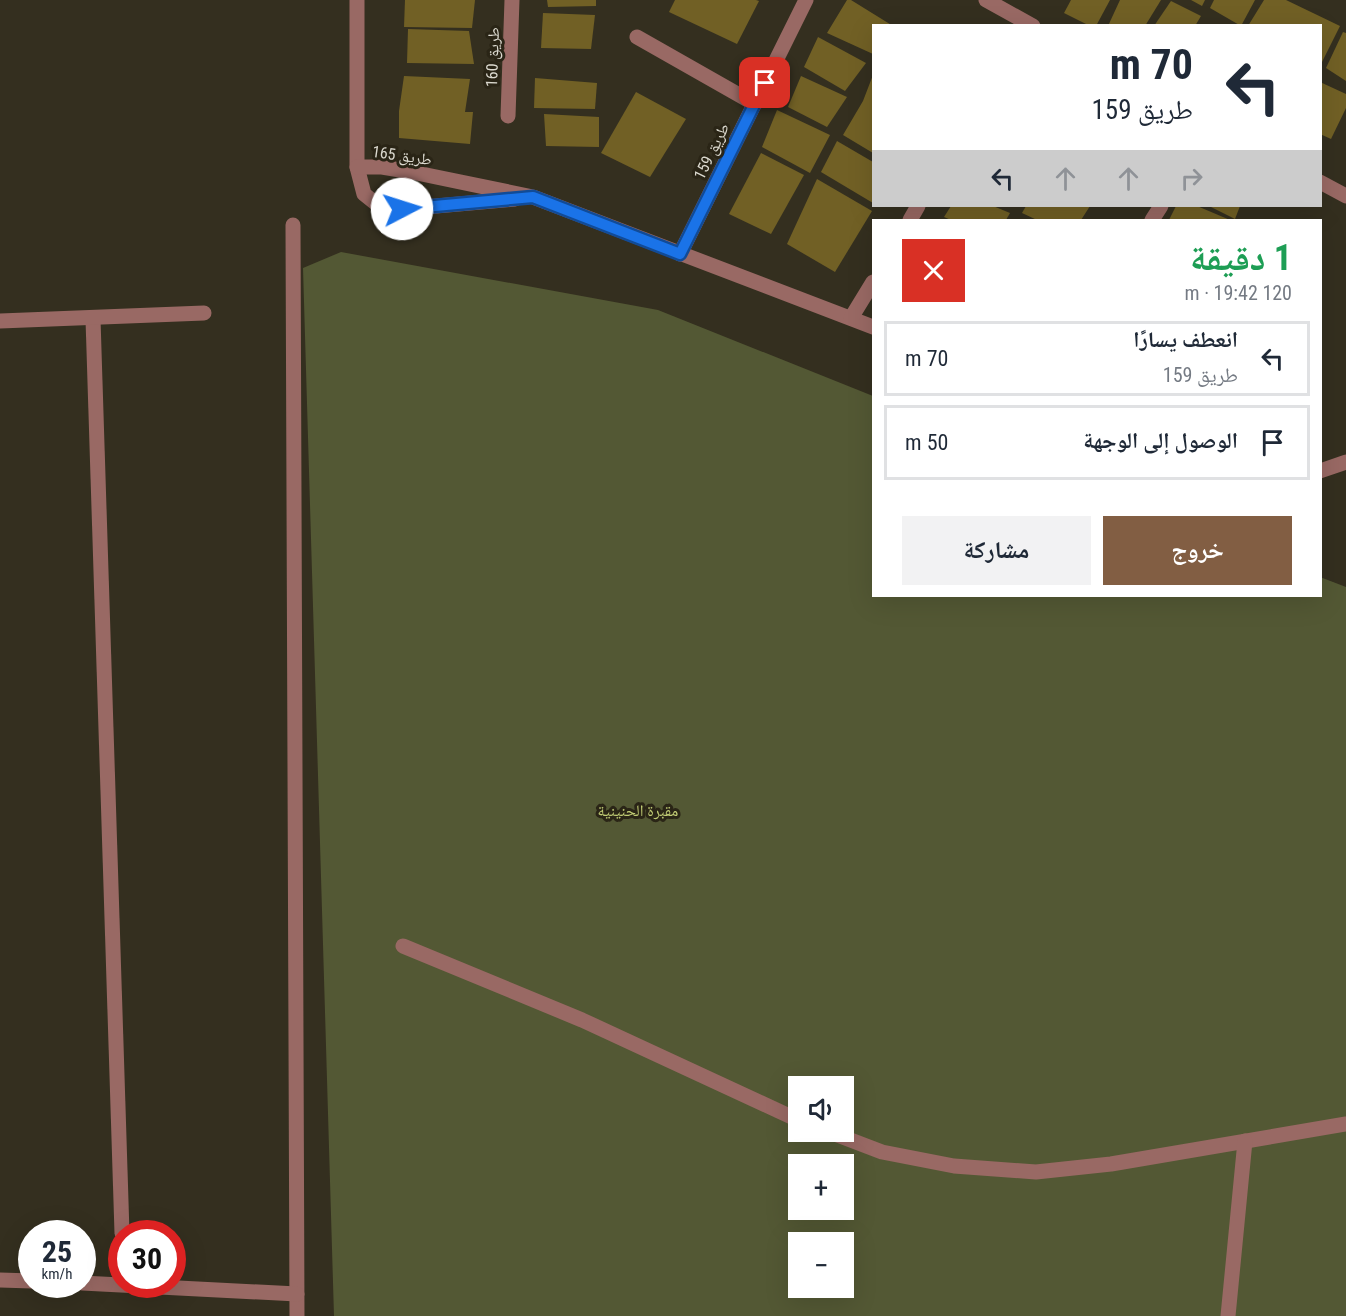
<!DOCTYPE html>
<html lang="ar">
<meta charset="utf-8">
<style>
:root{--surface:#fff;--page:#f2f2f3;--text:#1f2937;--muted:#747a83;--line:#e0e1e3;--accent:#825e43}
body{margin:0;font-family:"Roboto Condensed","Noto Naskh Arabic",sans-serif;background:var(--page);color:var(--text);direction:rtl;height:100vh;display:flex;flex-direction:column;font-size:22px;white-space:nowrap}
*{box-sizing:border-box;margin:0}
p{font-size:20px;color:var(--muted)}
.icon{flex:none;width:33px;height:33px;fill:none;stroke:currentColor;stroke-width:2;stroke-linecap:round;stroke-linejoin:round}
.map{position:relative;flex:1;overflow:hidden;direction:ltr}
.details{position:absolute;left:872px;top:219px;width:450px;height:378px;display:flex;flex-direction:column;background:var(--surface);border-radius:0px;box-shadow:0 6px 24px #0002;direction:rtl}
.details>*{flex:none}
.hud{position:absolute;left:872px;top:24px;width:450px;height:183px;border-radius:0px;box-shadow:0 6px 24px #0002;direction:rtl;background:#fff;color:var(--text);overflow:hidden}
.tools{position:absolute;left:788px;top:1076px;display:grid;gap:12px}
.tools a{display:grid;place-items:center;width:66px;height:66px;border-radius:0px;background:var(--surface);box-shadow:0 6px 24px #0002;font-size:30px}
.speed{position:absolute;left:18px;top:1220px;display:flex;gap:12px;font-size:30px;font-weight:700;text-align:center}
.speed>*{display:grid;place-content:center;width:78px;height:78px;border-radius:50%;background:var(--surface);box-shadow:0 6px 24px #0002;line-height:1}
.speed small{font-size:15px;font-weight:400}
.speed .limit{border:9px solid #d22;background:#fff;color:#111}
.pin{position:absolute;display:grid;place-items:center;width:51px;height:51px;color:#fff;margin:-26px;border-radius:12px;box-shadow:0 3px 9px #0006}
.me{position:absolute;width:66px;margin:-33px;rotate:85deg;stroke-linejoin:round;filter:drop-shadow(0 0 4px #0008)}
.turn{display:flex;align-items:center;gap:21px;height:126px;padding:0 30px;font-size:27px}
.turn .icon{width:78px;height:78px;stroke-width:2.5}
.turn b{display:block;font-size:42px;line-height:51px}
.lanes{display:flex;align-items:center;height:57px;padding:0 30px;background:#0003;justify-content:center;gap:30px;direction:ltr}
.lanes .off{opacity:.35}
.round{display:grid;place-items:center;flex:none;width:63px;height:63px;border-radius:0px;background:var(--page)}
.headline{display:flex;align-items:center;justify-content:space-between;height:102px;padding:0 30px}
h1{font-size:36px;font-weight:700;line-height:45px;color:#1e9e55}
.action{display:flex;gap:12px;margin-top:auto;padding:12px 30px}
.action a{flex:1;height:69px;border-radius:0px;background:var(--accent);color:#fff;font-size:24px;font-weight:700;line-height:69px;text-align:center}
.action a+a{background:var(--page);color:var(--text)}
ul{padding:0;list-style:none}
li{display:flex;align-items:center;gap:18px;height:75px;margin:0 12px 9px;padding:0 18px;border:3px solid var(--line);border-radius:0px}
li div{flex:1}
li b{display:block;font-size:22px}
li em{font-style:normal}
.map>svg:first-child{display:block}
</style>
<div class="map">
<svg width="1346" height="1316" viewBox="0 0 1346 1316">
<rect width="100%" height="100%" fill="#342f1f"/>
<path fill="#535834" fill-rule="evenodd" d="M341,252l317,58 215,86v200h447v-19l26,10v729h-1012l-31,-1048zM798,1086h45v45h-45zM798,1164h45v45h-45zM798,1242h45v45h-45z"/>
<g fill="#716025">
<polygon points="405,0 475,0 472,28 404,27"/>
<polygon points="547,0 596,0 596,6 548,7"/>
<polygon points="675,0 756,0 759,1 737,44 669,12"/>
<polygon points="847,0 851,0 893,26 873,26 873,54 827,33"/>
<polygon points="1071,0 1110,0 1096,26 1090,26 1064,13"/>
<polygon points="1120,0 1161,0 1145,26 1108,26"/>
<polygon points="1191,0 1205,0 1202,6"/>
<polygon points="1214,0 1255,0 1241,26 1210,8"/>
<polygon points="1264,0 1286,0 1340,26 1320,66 1320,26 1248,26"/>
<polygon points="1171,1 1201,16 1195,26 1154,26"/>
<polygon points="543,13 595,15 591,49 541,48"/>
<polygon points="408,29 469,31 474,64 407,63"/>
<polygon points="1343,32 1346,33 1346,81 1326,68"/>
<polygon points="818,37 866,63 845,91 804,67"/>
<polygon points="873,75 873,153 843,135 863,101"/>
<polygon points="404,76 470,79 465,112 473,112 470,144 399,138 399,111"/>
<polygon points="801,76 847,97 827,127 788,107"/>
<polygon points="535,78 597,83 595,109 534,108"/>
<polygon points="1320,82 1346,94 1346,108 1331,139 1320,134"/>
<polygon points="636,92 686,119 650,177 601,153"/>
<polygon points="777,110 830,135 810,173 762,147"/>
<polygon points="544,114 599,117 599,147 546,146"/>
<polygon points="837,141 873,162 873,203 821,172"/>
<polygon points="761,153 804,175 771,234 729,214"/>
<polygon points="817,179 872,211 835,272 787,244"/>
<polygon points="951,206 993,206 1010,213 1006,220 951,220 944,217"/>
<polygon points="1026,206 1090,206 1081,220 1037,220 1022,213"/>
<polygon points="1176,206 1197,206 1230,220 1169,220"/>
<polygon points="1209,206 1240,206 1235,219"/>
</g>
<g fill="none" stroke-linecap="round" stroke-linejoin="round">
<g stroke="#996964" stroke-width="15">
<polyline points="357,0 357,167 364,194 379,206 402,209 515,199"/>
<polyline points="986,0 1033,26"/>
<polyline points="637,37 755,104"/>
<polyline points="508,116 512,0"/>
<polyline points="357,167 382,167 412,172 533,197 873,327"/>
<polyline points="1320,182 1346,196"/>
<polyline points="910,220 918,206"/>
<polyline points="1152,220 1161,206"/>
<polyline points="293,225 297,1316"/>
<polyline points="680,254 806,0"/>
<polyline points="851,318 873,282"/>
<polyline points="93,319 122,1233"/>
<polyline points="0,321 204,313"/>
<polyline points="1320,471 1346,462"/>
<polyline points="403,946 582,1020 798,1120"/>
<polyline points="827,1131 882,1152 954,1166 1036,1172 1111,1164 1346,1124"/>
<polyline points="0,1280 32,1281"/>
<polyline points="82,1283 297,1294"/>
<polyline points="1228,1316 1245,1141"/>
</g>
</g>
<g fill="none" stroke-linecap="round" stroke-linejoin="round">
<defs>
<polyline id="route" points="402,209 533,197 680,254 765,83"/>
</defs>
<use href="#route" stroke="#114b97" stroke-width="15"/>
<use href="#route" stroke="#1a73e8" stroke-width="10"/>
</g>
<g text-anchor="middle" stroke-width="6" stroke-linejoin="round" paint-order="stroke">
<g font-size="16" fill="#dbd9cf" stroke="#2a2516">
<text transform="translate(492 57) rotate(-88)" y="6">طريق 160</text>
<text transform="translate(711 151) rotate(-64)" y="6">طريق 159</text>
<text transform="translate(402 155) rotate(8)" y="6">طريق 165</text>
</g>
<g font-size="16" fill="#c0cb74" stroke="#2a2516">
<text x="638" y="816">مقبرة الحنينية</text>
</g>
</g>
</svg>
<div class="tools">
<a><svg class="icon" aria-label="sound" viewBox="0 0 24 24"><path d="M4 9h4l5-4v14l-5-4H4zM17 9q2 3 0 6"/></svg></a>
<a>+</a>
<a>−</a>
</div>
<div class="speed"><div>25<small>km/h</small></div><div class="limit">30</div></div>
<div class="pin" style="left:765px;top:83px;background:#d93025"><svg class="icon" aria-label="arrive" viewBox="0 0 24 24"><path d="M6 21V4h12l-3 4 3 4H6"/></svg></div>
<svg class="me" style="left:402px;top:209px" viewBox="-20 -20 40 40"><circle r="19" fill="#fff"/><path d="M0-13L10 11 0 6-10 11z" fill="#1a73e8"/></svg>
<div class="hud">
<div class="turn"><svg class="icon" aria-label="left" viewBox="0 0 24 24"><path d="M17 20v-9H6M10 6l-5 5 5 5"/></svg><div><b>70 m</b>طريق 159</div></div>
<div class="lanes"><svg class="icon" aria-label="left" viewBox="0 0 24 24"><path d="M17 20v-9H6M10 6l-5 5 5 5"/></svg><svg class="icon off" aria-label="ahead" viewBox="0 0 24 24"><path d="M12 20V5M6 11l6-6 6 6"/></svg><svg class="icon off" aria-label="ahead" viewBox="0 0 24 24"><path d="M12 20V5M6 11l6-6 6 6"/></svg><svg class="icon off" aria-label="right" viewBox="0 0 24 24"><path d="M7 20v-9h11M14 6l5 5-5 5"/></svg></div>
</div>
<section class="details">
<div class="headline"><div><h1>1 دقيقة</h1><p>120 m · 19:42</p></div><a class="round" style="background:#d93025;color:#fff"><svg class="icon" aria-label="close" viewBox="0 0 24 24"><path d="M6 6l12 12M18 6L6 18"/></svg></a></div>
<ul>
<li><svg class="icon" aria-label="left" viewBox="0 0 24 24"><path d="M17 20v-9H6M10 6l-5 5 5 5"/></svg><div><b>انعطف يسارًا</b><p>طريق 159</p></div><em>70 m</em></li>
<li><svg class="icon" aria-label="arrive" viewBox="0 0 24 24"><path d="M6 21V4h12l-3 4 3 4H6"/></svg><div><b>الوصول إلى الوجهة</b></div><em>50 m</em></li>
</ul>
<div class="action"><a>خروج</a><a>مشاركة</a></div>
</section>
</div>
